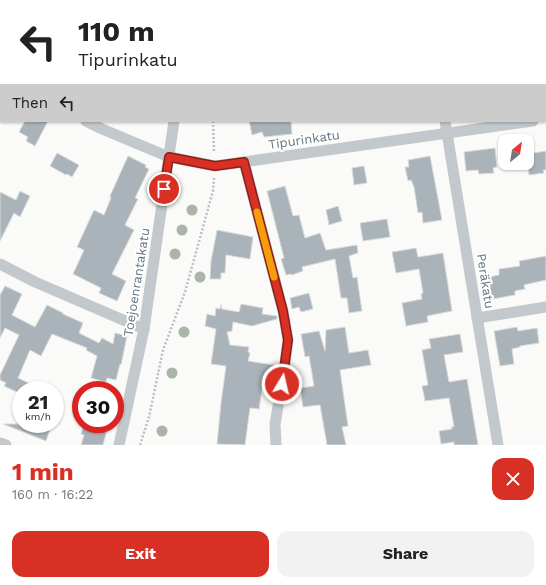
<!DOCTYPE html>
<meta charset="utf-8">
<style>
:root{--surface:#fff;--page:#f2f2f2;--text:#222;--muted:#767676;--accent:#d93025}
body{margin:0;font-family:"Work Sans",sans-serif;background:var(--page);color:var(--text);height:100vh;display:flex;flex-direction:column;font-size:15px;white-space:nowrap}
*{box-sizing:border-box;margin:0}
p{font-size:13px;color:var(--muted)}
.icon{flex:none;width:22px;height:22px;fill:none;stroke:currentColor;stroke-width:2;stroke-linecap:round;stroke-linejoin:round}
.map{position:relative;height:445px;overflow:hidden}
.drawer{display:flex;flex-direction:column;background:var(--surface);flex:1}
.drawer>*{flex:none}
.banner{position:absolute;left:0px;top:0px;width:546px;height:122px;box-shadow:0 1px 3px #0004;background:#fff;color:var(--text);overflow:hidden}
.needle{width:26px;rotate:30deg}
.fabs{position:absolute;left:498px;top:134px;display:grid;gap:8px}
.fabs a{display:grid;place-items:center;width:36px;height:36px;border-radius:8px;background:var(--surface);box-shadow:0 1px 3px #0004;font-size:20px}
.speed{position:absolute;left:12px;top:381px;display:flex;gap:8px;font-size:20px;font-weight:700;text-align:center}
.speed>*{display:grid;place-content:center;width:52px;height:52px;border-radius:50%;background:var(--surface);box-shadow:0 1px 3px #0004;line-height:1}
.speed small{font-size:10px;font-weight:400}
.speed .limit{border:6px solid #d22;background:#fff;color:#111}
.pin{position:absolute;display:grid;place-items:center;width:34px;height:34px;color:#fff;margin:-17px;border:2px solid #fff;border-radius:50%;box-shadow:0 1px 4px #0007}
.me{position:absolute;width:44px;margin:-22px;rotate:9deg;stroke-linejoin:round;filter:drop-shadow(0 0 3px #0008)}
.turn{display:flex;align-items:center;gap:14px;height:84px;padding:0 12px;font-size:18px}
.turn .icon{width:52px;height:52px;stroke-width:2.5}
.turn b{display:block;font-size:28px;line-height:34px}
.then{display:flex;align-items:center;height:38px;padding:0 12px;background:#0003;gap:8px;font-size:15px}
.round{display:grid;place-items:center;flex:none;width:42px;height:42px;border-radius:12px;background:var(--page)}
.overview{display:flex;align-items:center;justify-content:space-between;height:68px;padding:0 12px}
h1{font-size:24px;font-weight:700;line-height:30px;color:var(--accent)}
.primary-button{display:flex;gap:8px;margin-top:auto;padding:8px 12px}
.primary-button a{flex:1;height:46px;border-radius:12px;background:var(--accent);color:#fff;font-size:16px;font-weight:700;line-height:46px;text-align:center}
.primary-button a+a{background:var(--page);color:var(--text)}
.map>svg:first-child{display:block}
</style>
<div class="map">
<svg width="546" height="445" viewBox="0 0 546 445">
<rect width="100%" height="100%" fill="#fafaf8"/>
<g fill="#aab3b9" stroke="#dcdcda">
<polygon points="25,121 48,121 35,146 26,141 28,137 19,132"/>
<polygon points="249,121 291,121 292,134 264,137 262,132 252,135"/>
<polygon points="495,148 497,167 493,168 494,173 479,174 478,170 466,171 464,152"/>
<polygon points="546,151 546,170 543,170 544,173 529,175 527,154"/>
<polygon points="57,153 79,165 72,177 67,174 66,175 50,166"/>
<polygon points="128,156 146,165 145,167 149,169 135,198 138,199 125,225 134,230 112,274 126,281 117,301 99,293 101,288 73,274 84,250 77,247 94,210 104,215 111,198 110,196"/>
<polygon points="430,156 442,220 423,223 422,212 418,213 414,187 411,180 408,181 405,167 409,167 408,160"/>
<polygon points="364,166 367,183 354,185 352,168"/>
<polygon points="285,186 293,216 299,215 305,238 320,233 326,250 357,245 358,253 349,256 353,278 357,277 362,311 349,313 347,298 341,298 335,259 302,267 303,271 292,275 291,274 286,275 281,259 284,258 267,191"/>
<polygon points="20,191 30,196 20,217 14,213 0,241 0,192 16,200"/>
<polygon points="338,206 342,221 329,225 326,210"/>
<polygon points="387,219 390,237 363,241 360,223"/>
<polygon points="217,230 253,237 250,259 226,255 225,273 221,273 221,279 210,279 211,261"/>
<polygon points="416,248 418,257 443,253 452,311 427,316 428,322 406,326 402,303 422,299 421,294 423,293 419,269 396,273 392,252"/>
<polygon points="546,256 546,280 524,285 525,289 515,291 515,295 487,300 484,278 499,275 499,269 520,266 519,261"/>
<polygon points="5,286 22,294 12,315 35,327 47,305 63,313 63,314 83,323 79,333 99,343 102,338 113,344 115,333 127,336 121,365 120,364 116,380 107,378 106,382 91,378 97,356 86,350 87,348 52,334 41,356 30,350 18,378 44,390 21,390 21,394 4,386 6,383 0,380 0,375 19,335 5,328 0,338 0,295"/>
<polygon points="309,293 313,309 301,312 299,307 292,309 290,298"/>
<polygon points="221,304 222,309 239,312 241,304 263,308 262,314 277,316 277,319 252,326 233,322 232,331 227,332 230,345 249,347 248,352 250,353 248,361 274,365 272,378 264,377 259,409 250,408 245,445 217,444 221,403 226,366 211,364 216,329 205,326 207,314 215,316 216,308 220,309"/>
<polygon points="345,327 349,353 368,350 371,365 340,370 348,426 342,427 346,445 327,445 320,405 303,407 300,388 314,386 309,356 305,357 301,334 319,331 325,351 326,330"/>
<polygon points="517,327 518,331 537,328 539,343 520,346 520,347 512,349 514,364 500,366 494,331"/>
<polygon points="460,334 463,352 444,355 449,382 467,379 478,445 454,445 454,442 441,444 439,431 452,429 451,427 454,427 449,398 425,401 422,386 428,385 422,350 431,348 429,339"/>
<polygon points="3,424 52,424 46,441"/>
<polygon points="84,424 106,424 104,429 107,430 103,445 81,445 84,435 81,434"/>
</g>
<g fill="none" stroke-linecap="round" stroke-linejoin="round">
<g stroke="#bbbfc2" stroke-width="2.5" stroke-dasharray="2 2" stroke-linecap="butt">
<polyline points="204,0 204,1"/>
<polyline points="213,121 214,153"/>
<polyline points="140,445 149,417 163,350 185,292 213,191 214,178"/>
</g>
<g stroke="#c3c8cc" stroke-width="11">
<polyline points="174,0 174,1"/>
<polyline points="425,0 426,1"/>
<polyline points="0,77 1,78"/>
<polyline points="86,121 102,129 169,157 215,166 533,121"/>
<polyline points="445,121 498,445"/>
<polyline points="244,162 283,311 288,340 284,371 275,424 276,445"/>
<polyline points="0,264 35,282 144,329"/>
<polyline points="477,318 546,307"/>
<polyline points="0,443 6,445"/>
<polyline points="119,445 144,329 174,121"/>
</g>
</g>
<g fill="#aab4a7">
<circle cx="192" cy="210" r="5.5"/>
<circle cx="182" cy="230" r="5.5"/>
<circle cx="175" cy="254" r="5.5"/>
<circle cx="200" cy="277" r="5.5"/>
<circle cx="184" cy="332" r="5.5"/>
<circle cx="172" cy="373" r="5.5"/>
<circle cx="162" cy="431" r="5.5"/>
</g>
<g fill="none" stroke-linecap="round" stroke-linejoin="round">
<defs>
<polyline id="route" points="164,189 169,157 215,166 244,162 283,311 288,340 282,384"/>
</defs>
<use href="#route" stroke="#8d1f18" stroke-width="10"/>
<use href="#route" stroke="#d93025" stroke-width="7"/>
<polyline stroke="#f59e0b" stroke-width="7" points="257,212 274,277"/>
</g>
<g text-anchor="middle" stroke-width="4" stroke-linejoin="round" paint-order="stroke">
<g font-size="13" fill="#657683" stroke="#fff">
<text transform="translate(304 139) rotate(-8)" y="5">Tipurinkatu</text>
<text transform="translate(486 281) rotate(81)" y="5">Peräkatu</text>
<text transform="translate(136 282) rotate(-81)" y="5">Toejoenrantakatu</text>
</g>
</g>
</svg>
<div class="fabs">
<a><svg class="needle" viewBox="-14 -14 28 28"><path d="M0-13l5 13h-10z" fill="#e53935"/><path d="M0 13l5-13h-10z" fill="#767676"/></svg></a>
</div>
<div class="speed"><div>21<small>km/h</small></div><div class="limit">30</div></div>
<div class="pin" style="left:164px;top:189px;background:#d93025"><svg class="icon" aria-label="arrive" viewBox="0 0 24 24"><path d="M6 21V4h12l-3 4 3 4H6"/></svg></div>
<svg class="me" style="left:282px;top:384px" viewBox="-20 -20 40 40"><circle r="17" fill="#d93025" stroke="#fff" stroke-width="3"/><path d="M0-11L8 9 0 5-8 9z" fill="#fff"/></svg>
<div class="banner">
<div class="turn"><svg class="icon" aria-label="left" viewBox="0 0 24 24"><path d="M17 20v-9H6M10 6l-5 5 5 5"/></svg><div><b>110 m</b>Tipurinkatu</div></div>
<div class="then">Then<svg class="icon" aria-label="left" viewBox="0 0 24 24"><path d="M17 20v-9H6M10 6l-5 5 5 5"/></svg></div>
</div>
</div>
<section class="drawer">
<div class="overview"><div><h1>1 min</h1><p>160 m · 16:22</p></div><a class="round" style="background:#d93025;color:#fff"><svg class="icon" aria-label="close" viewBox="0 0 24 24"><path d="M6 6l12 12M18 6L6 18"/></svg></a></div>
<div class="primary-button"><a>Exit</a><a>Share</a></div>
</section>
